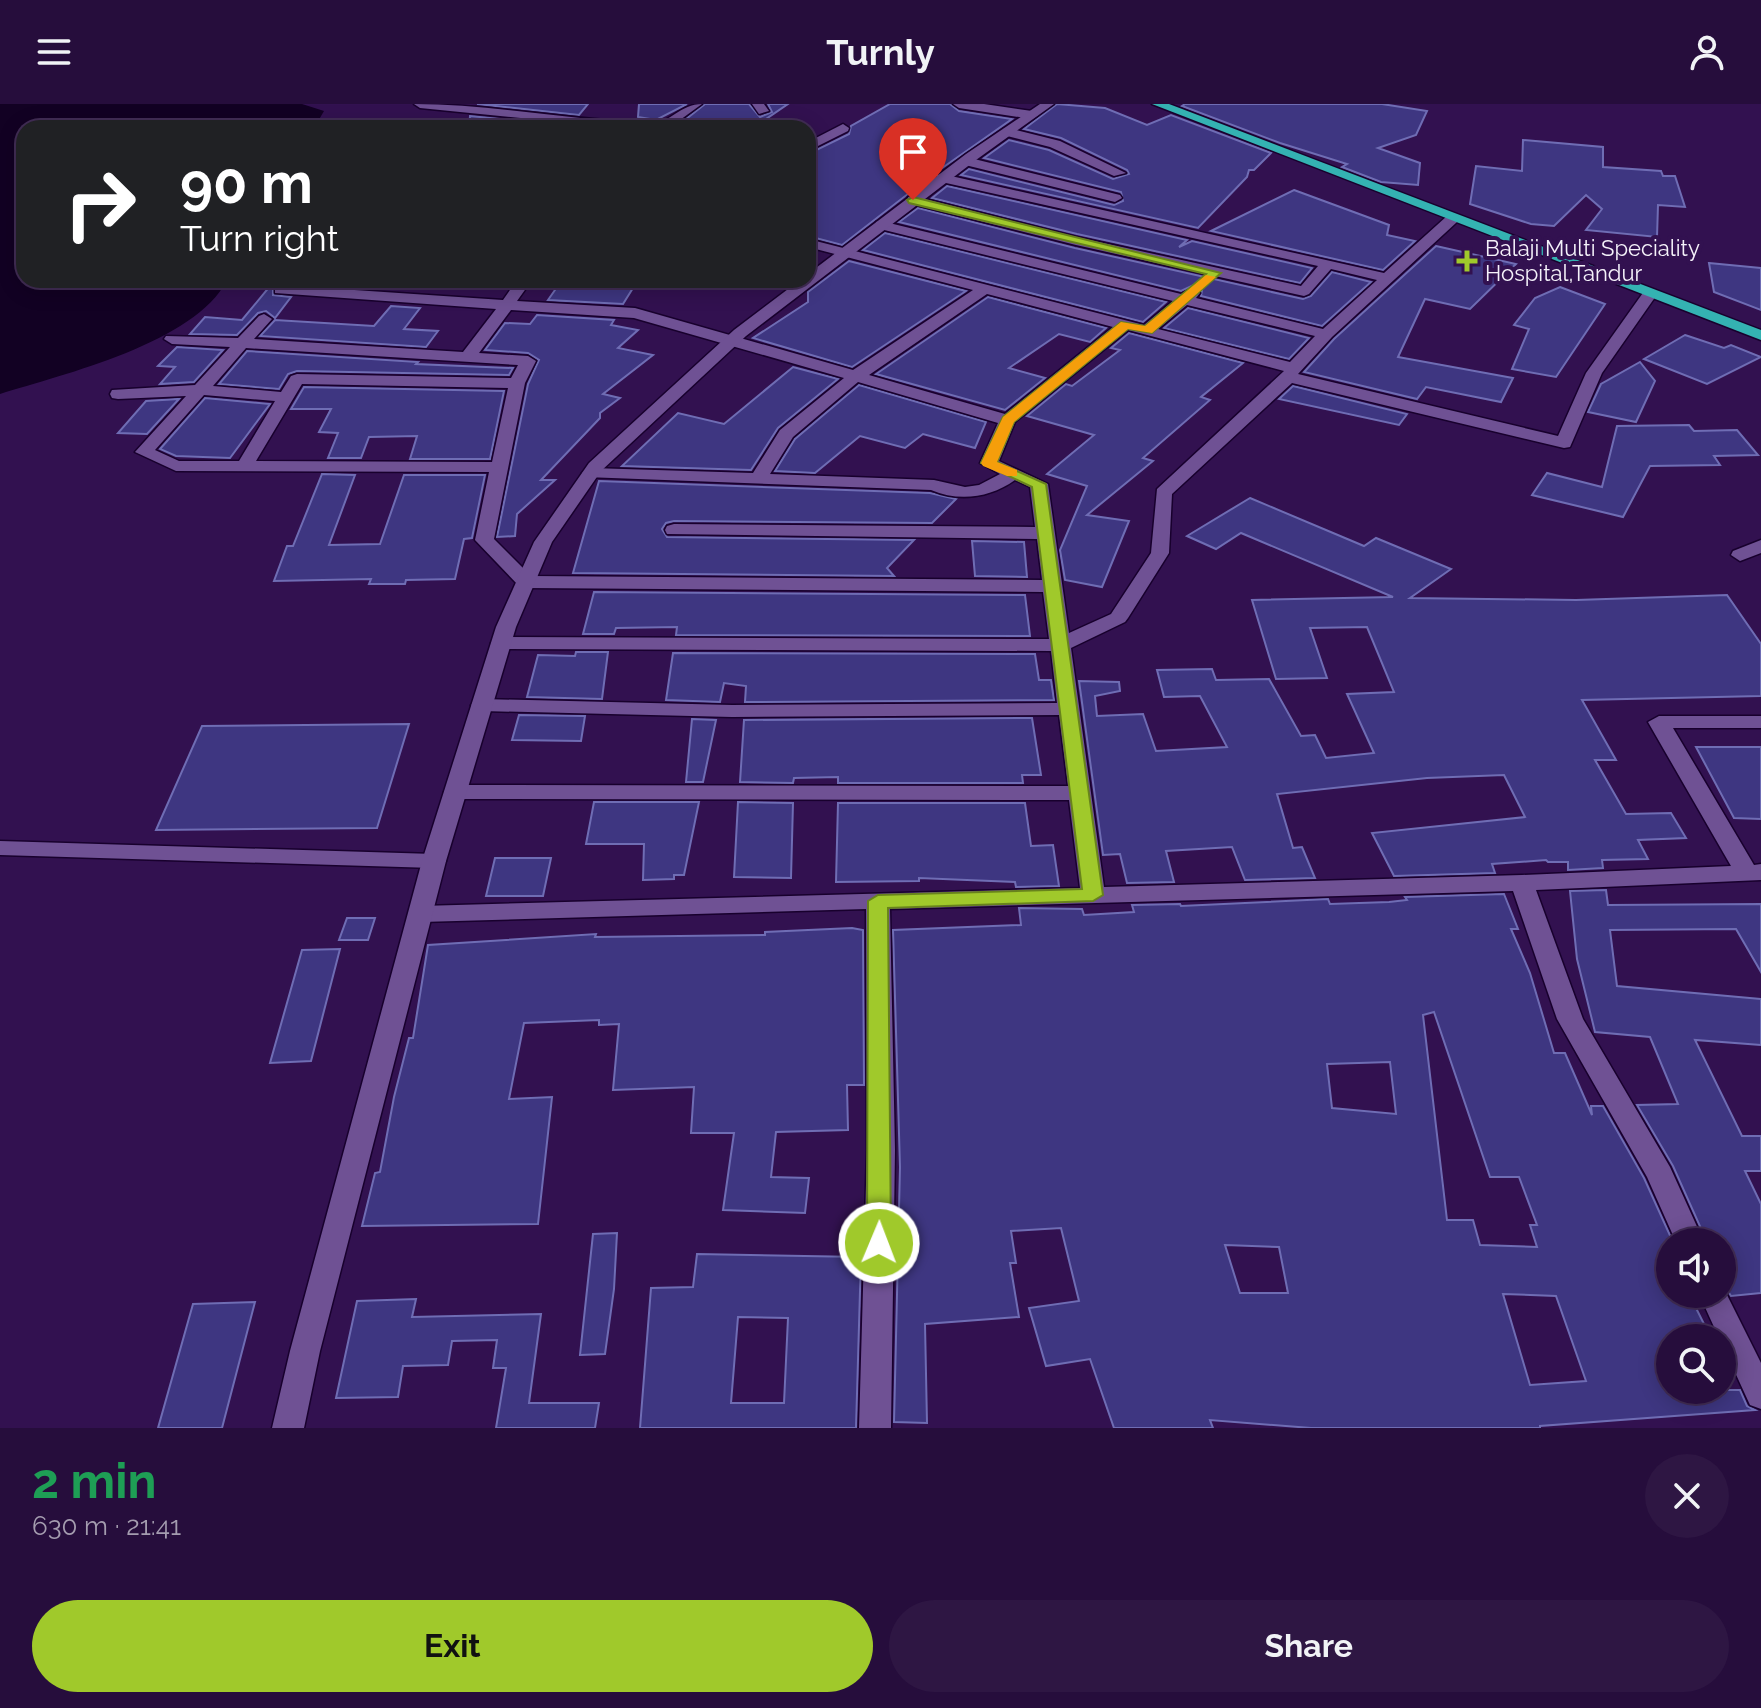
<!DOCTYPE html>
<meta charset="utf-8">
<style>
:root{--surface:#260d3c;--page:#2e1643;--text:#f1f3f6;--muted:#a49caf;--line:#422d56;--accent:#a0c92b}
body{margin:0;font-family:Raleway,sans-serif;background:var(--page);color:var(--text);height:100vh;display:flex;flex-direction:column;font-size:30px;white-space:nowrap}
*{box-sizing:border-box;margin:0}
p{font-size:26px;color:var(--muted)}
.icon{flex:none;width:44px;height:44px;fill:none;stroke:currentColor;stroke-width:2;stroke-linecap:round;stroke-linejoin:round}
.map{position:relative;height:1324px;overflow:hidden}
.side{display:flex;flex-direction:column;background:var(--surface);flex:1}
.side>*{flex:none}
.banner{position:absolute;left:16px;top:16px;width:800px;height:168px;border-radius:24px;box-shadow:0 4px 20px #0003,0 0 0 2px var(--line);background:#202124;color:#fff;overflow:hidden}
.fabs{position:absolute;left:1656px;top:1124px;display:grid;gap:16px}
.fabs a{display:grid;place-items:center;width:80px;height:80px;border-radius:50%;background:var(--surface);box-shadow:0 4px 20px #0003,0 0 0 2px var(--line);font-size:40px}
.pin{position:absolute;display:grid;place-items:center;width:68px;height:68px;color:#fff;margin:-82px -34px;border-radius:50% 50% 50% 0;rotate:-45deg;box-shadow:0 0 8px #0007}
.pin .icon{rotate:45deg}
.me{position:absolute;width:88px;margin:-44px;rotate:1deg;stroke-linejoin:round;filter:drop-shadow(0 0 6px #0008)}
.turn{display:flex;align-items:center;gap:28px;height:168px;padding:0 32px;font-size:36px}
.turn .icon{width:104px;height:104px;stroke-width:2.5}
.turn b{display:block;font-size:56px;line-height:68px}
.round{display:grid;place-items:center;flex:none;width:84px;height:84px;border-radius:42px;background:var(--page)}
.head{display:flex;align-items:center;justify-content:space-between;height:136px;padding:0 32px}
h1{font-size:48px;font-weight:700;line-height:60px;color:#1e9e55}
.cta{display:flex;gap:16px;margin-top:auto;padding:16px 32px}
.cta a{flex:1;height:92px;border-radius:48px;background:var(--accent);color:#111;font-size:32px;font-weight:700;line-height:92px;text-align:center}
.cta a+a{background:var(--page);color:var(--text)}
header{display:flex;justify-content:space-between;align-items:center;height:104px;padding:0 32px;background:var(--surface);font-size:36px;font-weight:700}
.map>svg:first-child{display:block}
</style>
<header><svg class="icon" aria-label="menu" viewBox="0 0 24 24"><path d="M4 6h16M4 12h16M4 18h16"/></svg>Turnly<svg class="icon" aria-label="person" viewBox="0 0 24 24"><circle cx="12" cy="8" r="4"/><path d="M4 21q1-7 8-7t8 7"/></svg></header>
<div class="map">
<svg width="1761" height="1324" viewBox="0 0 1761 1324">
<rect width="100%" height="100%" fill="#321150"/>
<path fill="#120123" d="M0,0h302l22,7 -10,17h-290v152h203c-32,63 -163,94 -227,114z"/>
<g fill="#3e3681" stroke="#6f6db4" stroke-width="2" fill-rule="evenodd">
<polygon points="477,0 588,0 579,11"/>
<polygon points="639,0 687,0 656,16 638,13"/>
<polygon points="705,0 749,0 760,13 772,8 768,0 788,0 753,24 704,24 680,20"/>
<polygon points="890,0 950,0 959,7 1012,15 935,69 842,141 808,132 808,50 849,30 851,22"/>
<polygon points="1057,0 1105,4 1147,21 1171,11 1271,49 1254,66 1249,66 1247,73 1198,124 961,71 969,65 1114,101 1123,97 1121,88 984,54 1009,36 1049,46 1113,75 1129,70 1127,66 1061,34 1024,25"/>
<polygon points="1185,0 1382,0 1427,7 1416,31 1378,44 1420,59 1418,81 1381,78 1342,63 1347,60 1280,39 1182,2"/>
<polygon points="470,12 569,22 469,24"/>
<polygon points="1523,36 1603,43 1603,63 1661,67 1663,72 1675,72 1685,103 1658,101 1657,133 1586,126 1602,105 1586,91 1554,122 1531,120 1470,100 1476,62 1522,67"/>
<polygon points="947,82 1187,136 1179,143 1192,137 1312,164 1300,179 1077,130 932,94"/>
<polygon points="1294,86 1389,121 1387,131 1415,137 1383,166 1211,127"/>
<polygon points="918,104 1075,144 1303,195 1311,192 1332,168 1371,178 1322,222 1201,192 1202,186 1194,181 1181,187 899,118"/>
<polygon points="885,129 1166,198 1143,218 863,146"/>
<polygon points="1436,142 1516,160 1470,205 1425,195 1398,253 1513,274 1501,298 1426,283 1417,295 1304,268 1334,235"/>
<polygon points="849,157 966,187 852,263 753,234 808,198 808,188"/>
<polygon points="1709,159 1761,164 1761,206 1714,188"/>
<polygon points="275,176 305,176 302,180 280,178 273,181 273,191 291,193 275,214 266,207 258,209 237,231 190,230 205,213 242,216"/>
<polygon points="562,176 638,176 623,200 548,196"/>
<polygon points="1560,183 1605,200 1556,273 1512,265 1529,225 1514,221 1535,194"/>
<polygon points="988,193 1106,224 1090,238 1059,230 1009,264 1045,274 1005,306 876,270"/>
<polygon points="391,202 420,204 404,225 438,227 426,243 260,232 275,216 374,222"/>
<polygon points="1188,204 1309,234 1289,255 1164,224"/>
<polygon points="537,211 614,216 611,221 638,226 618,244 653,251 603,290 620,294 600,309 600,314 541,376 555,376 517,410 515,432 497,433 528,280 539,256 528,249 485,246 505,219 530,220"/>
<polygon points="1129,229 1243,259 1201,293 1210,296 1143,354 1153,357 1087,411 1129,417 1102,483 1065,476 1060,446 1087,382 1047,370 1094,331 1027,312 1066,280 1072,282 1120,246 1111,244"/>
<polygon points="1685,231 1724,244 1731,241 1761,253 1707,280 1644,255"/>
<polygon points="177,243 223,246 194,278 160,280 175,263 158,262"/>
<polygon points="247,247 418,258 416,260 513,264 509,271 297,267 288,270 279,285 219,280"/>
<polygon points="1640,258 1655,277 1636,318 1588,308 1601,280"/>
<polygon points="793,263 838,275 778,324 751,366 622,362 678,309 724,320"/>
<polygon points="859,281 986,318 975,344 923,330 905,344 860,332 815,369 775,367 795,335"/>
<polygon points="1293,282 1407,310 1399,321 1279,295"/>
<polygon points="304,283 504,287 490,355 410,355 417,332 369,333 361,354 328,354 338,329 319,328 331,305 291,305"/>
<polygon points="205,294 270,300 230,354 176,352 160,345"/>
<polygon points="179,295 147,330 118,329 146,297"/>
<polygon points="1689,321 1694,327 1737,326 1758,351 1714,352 1720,361 1650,362 1623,413 1532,391 1547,369 1602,383 1617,322"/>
<polygon points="322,370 355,371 329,441 380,440 404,371 485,371 472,434 464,435 455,475 406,476 405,480 369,480 371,475 274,477 287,442 293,442"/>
<polygon points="599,377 930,389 956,395 932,419 674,417 666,419 662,425 667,433 914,436 887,464 894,472 573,469"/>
<polygon points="1250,394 1364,442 1376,434 1451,465 1410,494 1576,496 1727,491 1761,540 1761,592 1582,596 1616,656 1595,656 1626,710 1671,709 1686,734 1638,736 1648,755 1602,756 1603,764 1568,766 1568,758 1548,758 1546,756 1492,760 1495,769 1394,772 1372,729 1525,713 1504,671 1427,674 1277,690 1293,744 1302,743 1315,774 1245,776 1232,743 1166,747 1174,778 1127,779 1120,750 1103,751 1079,577 1119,578 1120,587 1095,592 1097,612 1143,610 1156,647 1227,643 1200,592 1164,593 1157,566 1212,565 1216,576 1269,575 1301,632 1315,631 1326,654 1374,649 1347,590 1394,588 1367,523 1310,524 1327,574 1276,575 1252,496 1393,493 1241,429 1216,445 1187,432"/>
<polygon points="972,437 1024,438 1027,473 975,472"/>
<polygon points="594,488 1025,491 1030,532 676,531 677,523 616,524 614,530 583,530"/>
<polygon points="576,548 608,548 602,595 527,593 538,551 575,552"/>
<polygon points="673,549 1035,550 1039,576 1051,576 1054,596 745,598 746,582 724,579 720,598 666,596"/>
<polygon points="519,611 585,612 581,637 512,636"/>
<polygon points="1032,614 1041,671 1022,671 1023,679 838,679 838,673 794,674 793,679 740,678 744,616"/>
<polygon points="692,615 716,616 703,678 686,678"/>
<polygon points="409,620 377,724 156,726 202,622"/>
<polygon points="1696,643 1761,643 1761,715 1734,714"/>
<polygon points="594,698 699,698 684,771 674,771 674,775 643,776 644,740 586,740"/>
<polygon points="738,698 793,699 791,774 734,773"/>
<polygon points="838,699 1025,699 1031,742 1053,741 1059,782 1016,783 1015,778 919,774 919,777 836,778"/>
<polygon points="495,754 551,754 543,792 486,792"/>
<polygon points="1606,786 1608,801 1761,800 1761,868 1736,825 1610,826 1617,882 1761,895 1761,941 1695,936 1742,1032 1761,1032 1761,1067 1745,1067 1761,1100 1761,1189 1731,1192 1722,1178 1722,1138 1707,1138 1673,1062 1637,1001 1678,1000 1650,933 1595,928 1577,855 1570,787"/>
<path d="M1504,790l14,35h-7l19,44 24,80h11l27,62 -1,-9h12l41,72 29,64h-3v52h19l22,44h-41v52h70l7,16 8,4 -215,16v2h-229l-101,-8 3,8h-99l-24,-69 -44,7 -17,-58 50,-7 -18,-73 -50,3 5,32h-6l9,54 -94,7 2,99 -33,-1 6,-255 -7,-237 128,-5 -2,-17 63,1 2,6 50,-3 -2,-7 48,-1 1,2 147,-7 2,5 59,-2 18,-2 -2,-3zM1434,908l56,165h29l18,48h-7l7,22 -57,-2 -7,-25h-26l-24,-205zM1390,958l6,52 -64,-6 -5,-44zM1225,1141l54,2 9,46h-48zM1503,1190l53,2 30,85 -56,4z"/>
<polygon points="347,814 375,814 368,836 339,836"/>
<polygon points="852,824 863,826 864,981 847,981 848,1026 776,1028 771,1073 809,1074 805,1109 723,1106 734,1029 691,1029 694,983 613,986 619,920 599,921 599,916 524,919 509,995 552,993 538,1120 362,1122 375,1069 380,1068 394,993 409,934 413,934 428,841 596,830 595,833 765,831 765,828"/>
<polygon points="340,845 311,957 270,959 302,846"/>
<polygon points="617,1129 614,1185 605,1250 580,1251 593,1130"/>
<path d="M697,1150l164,3 -5,171h-216l11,-140 42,-1zM738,1213l50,1 -4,85h-53z"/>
<polygon points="416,1195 412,1213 541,1210 529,1299 599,1299 595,1324 496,1324 506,1264 493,1264 497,1236 452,1237 448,1261 403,1262 398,1293 336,1294 357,1197"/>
<polygon points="255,1198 222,1324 158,1324 193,1200"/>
</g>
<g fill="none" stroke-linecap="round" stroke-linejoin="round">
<defs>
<g id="minor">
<path d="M414,0c80,0 159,17 239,19 16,1 27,-19 49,-19l-33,24h-47l-202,-20z"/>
<polygon points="752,0 764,0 769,7 759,10"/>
<polygon points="953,0 984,0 1032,7 1038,11 1032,15 959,4"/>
<polygon points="843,20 849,24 848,27 808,47 808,38"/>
<polygon points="1008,24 1060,37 1126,69 1114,72 1050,43 1003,31 1003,25"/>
<polygon points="966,53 1120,91 1122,94 1115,98 961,60 959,57"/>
<path d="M942,70l442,99 63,-57h10v6l-125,115 -34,37 260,62 28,-63 59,-83h10l3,3 -56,80 -32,74 -6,1 -272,-65 -120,111 -3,59 -41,65 -3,4 -54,26 33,239 418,-12 209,-9 -83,-144 11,-6h102v12h-88l81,137 7,-1v16l-225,10 47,129 87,148 34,75h-28l-29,-65 -90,-158 -44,-128 -623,18 5,241 -4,278h-32l8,-278 -1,-241 -445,13 -9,-2 -3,-6 3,-6 9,-2 659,-18 -11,-88 -614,-1 -8,-2 -3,-5 3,-5 8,-2 613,1 -9,-71 -327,2 -250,-6 -11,-6 11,-6 250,6 325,-2 -6,-52 -550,-2 -10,-6 10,-6 548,2 -6,-47 -517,-4 -7,-2 -44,-46 14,-68 -313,-1 -41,-19 51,-56 -68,3 -6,-1 -2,-4 2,-4 83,-5 35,-38 -58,-3 -8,-5 2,-3 72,2 21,-22 5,-2 8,5 -18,20 209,13 33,-43 -221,-16v-6l5,-2 223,15 14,-20h15l-15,21 118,7 218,62 120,-80 -165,-43v-8l336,86 29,-24 -297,-73v-6l5,-1 300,73 11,-6 8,5 -4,5 127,31 54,-49 -46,-11 -22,25 -5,2 -228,-51 -168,-42v-6l5,-1 163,41 225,49 17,-20 -381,-85v-6zM987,190l126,33 -108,87 -136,-39zM1187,201l128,31 -25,26 -132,-33zM511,206l123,8 210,60 -64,52 -27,43 -162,-5 -9,5 3,4 346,13c28,12 59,8 84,-10l15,7 5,40 -361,-3 -7,2 -2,4 2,4 370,5 5,41 -511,-4 -37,-37 31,-156 11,-22 -8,-5 -49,-3zM1128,226l156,41 -127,118 -6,64 -40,61 -42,19 -21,-149 -49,-23 16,-39zM246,244l272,17 -7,13 -214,-4 -6,2 -10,16 -68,-6zM858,278l140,41 -18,40 20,11 -21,11 -14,2 -31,-7 -164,-6 23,-37zM302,280l206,4 -16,74 -236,-1zM204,291l71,6 -36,60h-60l-24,-11z"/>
<polygon points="1761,436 1761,449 1740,457 1731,451 1733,447"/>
<polygon points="0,737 434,750 442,752 446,757 442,762 434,764 0,751"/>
<polygon points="1722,1181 1761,1259 1761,1305 1750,1301 1722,1240 1722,1234 1719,1234 1699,1190 1722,1190"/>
</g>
<polygon id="tertiary" points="1040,0 1054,0 976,56 746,232 601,367 552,438 516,523 446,757 320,1247 304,1324 272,1324 290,1247 422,757 496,523 534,438 589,359 734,226 800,176 808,176 808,170 966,50"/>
<polygon id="trunk" points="1152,0 1169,0 1761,226 1761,236"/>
</defs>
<use href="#minor" stroke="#18002d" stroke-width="3"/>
<use href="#tertiary" stroke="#18002d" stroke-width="3"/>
<use href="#trunk" stroke="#18002d" stroke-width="3"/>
<use href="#minor" fill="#6f5194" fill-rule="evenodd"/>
<use href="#tertiary" fill="#6f5194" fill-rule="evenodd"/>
<use href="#trunk" fill="#34b2b2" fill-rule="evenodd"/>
</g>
<polygon fill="#a0c92b" stroke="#68831c" stroke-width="2" points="913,93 1221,169 1152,229 1128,225 1014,318 997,358 1046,380 1103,791 1093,797 888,804 891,1139 887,1145 879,1148 870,1145 867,1139 868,797 878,791 1082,785 1032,383 981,359 1003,313 1121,218 1145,222 1206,170 909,99 907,96"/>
<polygon fill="#f59e0b" points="1206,171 1216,173 1152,229 1128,225 1014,318 997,358 1017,366 1017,372 1007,372 983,362 981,359 1003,313 1121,218 1145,222"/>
<path fill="#a0c92b" stroke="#321150" stroke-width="3" d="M1463 145h8v8h8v8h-8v8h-8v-8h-8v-8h8z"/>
<g text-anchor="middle" stroke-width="8" stroke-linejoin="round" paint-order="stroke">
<g font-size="22" fill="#f5f2fa" stroke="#321150" text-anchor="start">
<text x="1485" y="152">Balaji Multi Speciality<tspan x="1485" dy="25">Hospital,Tandur</tspan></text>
</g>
</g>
</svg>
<div class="fabs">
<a><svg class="icon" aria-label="sound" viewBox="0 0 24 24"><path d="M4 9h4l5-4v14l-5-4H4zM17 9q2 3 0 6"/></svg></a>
<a><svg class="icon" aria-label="search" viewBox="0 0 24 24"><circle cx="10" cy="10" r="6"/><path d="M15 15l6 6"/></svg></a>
</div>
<div class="pin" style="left:913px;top:96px;background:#d93025"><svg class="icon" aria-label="arrive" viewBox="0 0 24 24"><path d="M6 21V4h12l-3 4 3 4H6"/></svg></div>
<svg class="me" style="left:879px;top:1139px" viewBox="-20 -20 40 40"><circle r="17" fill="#a0c92b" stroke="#fff" stroke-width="3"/><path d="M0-11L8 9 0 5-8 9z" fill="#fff"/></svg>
<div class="banner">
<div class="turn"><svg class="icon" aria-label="right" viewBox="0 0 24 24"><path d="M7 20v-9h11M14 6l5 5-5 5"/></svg><div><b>90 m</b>Turn right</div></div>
</div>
</div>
<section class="side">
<div class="head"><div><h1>2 min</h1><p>630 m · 21:41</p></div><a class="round"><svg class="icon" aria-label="close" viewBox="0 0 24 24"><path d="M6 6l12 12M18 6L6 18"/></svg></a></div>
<div class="cta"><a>Exit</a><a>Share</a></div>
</section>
